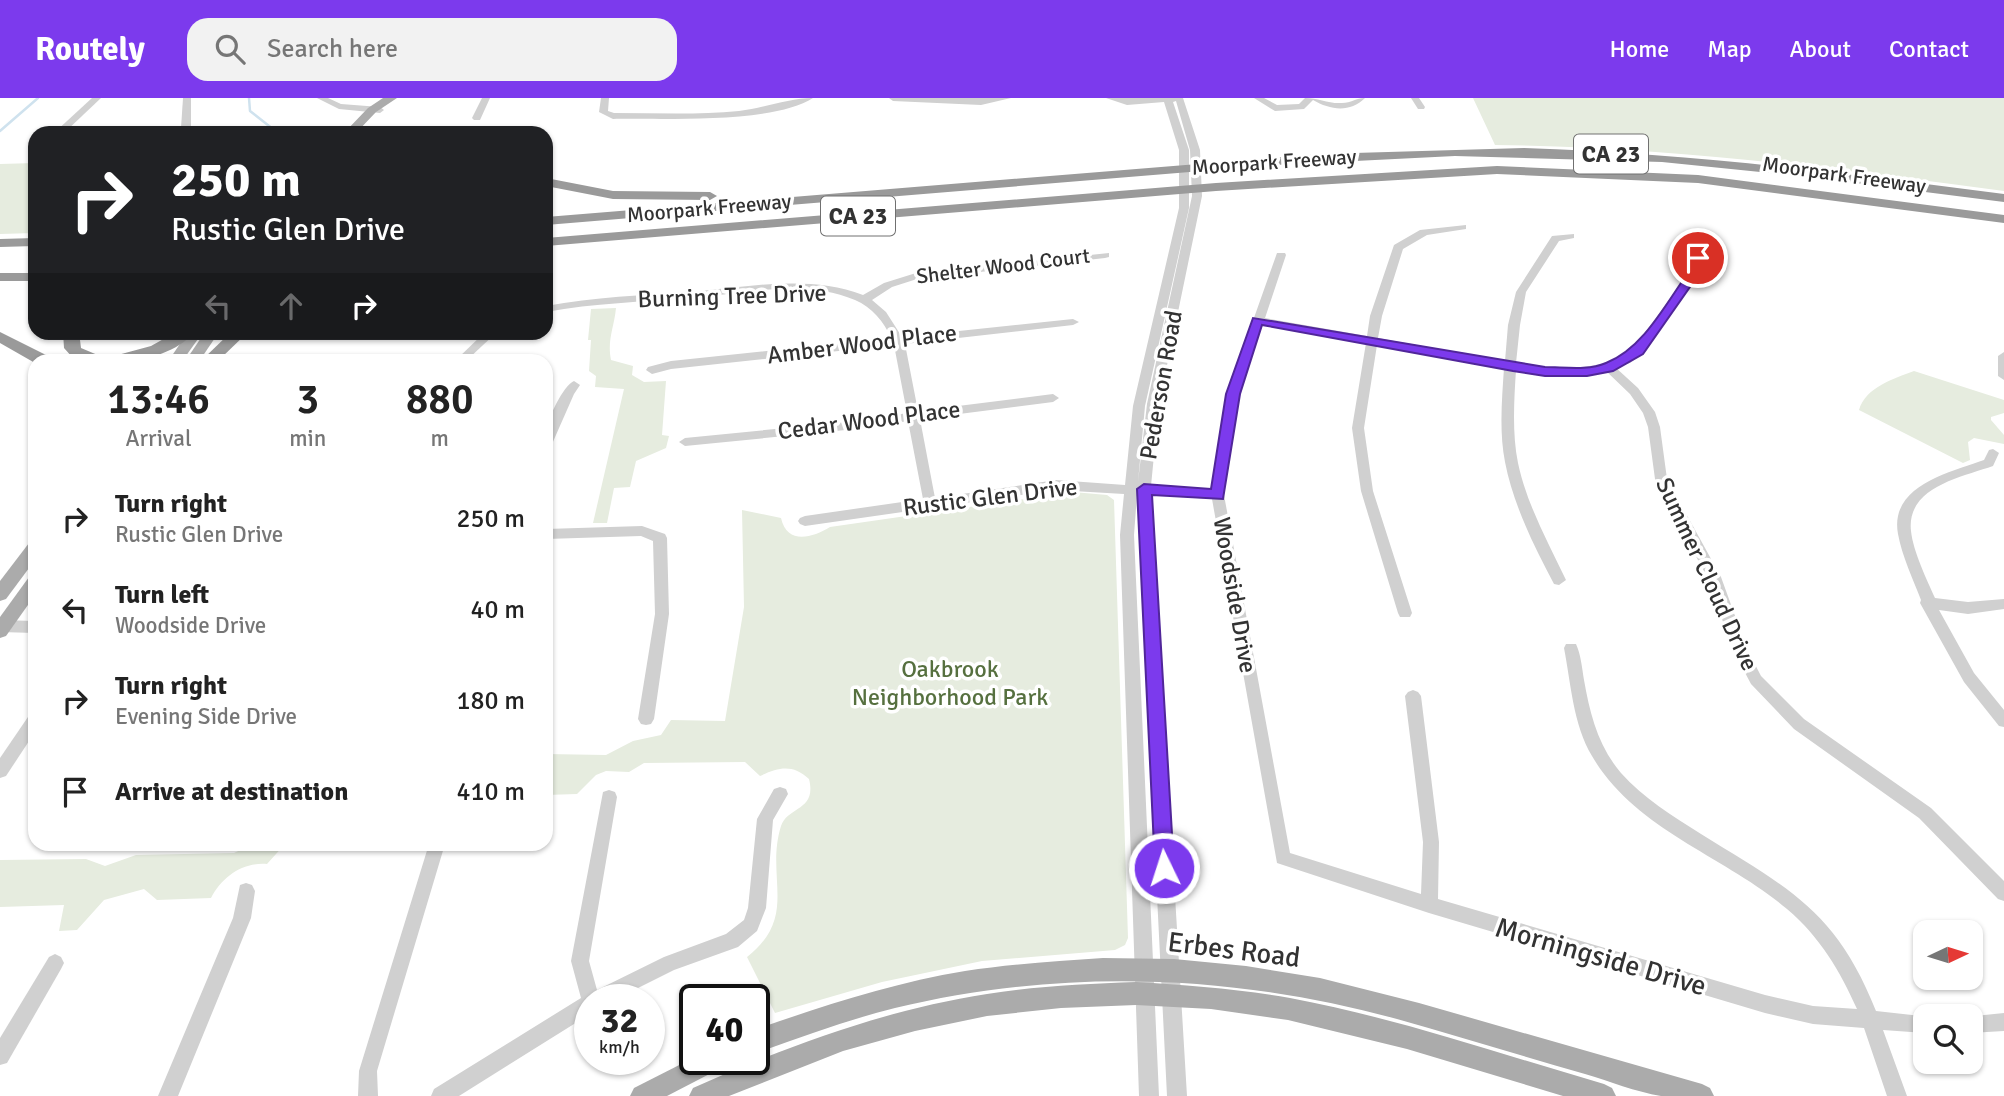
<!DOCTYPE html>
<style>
:root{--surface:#fff;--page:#f2f2f2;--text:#222;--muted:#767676;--accent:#7c3aed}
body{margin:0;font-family:Signika,sans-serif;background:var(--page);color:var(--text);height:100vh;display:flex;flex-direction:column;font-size:26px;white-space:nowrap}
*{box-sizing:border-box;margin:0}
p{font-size:23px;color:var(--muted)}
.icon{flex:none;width:38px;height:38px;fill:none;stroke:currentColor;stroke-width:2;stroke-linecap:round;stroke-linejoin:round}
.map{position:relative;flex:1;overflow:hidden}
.details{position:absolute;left:28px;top:256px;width:525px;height:497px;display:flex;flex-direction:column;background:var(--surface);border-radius:21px;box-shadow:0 2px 5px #0004}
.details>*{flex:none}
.guide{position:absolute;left:28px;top:28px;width:525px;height:214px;border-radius:21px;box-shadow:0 2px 5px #0004;background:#202124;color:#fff;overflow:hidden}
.needle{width:46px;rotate:86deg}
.tools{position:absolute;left:1913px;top:822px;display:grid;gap:14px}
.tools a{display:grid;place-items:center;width:70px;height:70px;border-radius:14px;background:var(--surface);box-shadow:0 2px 5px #0004;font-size:35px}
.speed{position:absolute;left:574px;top:886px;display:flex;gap:14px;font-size:35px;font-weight:700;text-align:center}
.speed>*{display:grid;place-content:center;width:91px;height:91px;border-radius:50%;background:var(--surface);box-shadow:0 2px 5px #0004;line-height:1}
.speed small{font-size:18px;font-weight:400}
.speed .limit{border:4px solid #111;border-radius:10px;background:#fff;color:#111}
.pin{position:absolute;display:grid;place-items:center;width:60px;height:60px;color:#fff;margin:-30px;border:4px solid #fff;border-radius:50%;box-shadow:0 2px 7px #0007}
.me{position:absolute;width:77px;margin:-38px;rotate:356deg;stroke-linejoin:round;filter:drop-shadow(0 0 5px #0008)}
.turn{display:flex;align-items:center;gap:24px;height:147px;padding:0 28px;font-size:32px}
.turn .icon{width:91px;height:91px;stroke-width:2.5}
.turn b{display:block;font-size:49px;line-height:60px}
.lanes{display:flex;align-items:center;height:66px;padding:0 28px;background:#0003;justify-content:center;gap:35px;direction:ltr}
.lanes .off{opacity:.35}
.eta{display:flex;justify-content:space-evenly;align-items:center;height:119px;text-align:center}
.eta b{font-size:42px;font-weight:600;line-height:49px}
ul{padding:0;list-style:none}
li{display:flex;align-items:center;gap:21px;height:91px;padding:0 28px}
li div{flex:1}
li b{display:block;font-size:26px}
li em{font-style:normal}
header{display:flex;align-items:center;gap:42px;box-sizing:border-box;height:98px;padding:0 35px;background:var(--accent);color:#fff}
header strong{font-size:33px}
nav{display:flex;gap:38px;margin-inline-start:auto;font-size:24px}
.search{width:490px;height:63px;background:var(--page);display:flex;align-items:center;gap:18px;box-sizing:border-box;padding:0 24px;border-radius:21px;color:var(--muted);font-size:26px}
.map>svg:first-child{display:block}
</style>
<header>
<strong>Routely</strong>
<div class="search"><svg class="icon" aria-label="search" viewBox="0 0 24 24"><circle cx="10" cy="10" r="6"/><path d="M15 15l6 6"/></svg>Search here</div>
<nav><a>Home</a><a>Map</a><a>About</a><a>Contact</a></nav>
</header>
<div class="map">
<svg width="2004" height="998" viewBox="0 0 2004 998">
<rect width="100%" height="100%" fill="#fff"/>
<g fill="#e6ecdf">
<path d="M1473,0h531v93c-169,-23 -338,-44 -509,-46z"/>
<polygon points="35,65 35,135 0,136 0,66"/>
<path d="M616,210c-2,20 -9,32 -5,52l22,6 -1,9 12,7 22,-1 -4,54 7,1 -3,12 -30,13 -6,26 -16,1 -7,35h-14l31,-134 -29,-2 1,-11 -7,-5 2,-31h-3l3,-31z"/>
<path d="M1914,273l90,29v13l-13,4v3l13,15v9l-30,-6 -6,4 2,18 -7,3 -104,-53c7,-23 34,-31 55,-39z"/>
<path d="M1073,394l34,3 7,5 14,438 -3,7 -10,5 -133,11 -100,21 -107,31 -28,-56c52,-41 18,-79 34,-131 7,-20 36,-15 28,-47 -16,-15 -30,-12 -49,-3l-15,-14 -101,1 -15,9 -23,-1 -10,4 -19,19 -31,1v-41l60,1 27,-14 28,-6 10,-15 54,1 19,-114 -2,-97 39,8c6,27 31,20 49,9z"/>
<path d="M253,746h32l-18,20c-25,-2 -45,13 -56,34l-54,2 -13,-11 -40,11 -27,30 -18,1 5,-26 -64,2v-47l86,-1 19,7 31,-11 98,-2z"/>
</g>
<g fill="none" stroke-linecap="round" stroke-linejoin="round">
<g stroke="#cfe2ee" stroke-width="2.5">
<polyline points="249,0 250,13 278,35"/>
<polyline points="0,33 38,0"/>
</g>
<g fill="#d0d0d0" fill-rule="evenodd">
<polygon points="92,0 101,0 64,35 54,35"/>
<polygon points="183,0 191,0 191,30 186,33 181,30"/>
<polygon points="317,0 328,0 341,6 380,9 384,12 380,15 339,11"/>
<polygon points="482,0 490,0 480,22 474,22 472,20"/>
<path d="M601,0h8l-1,13 6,2c42,0 84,2 125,-2 25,-3 50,-13 74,-13 -40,26 -151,20 -200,21l-14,-7z"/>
<polygon points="889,0 1011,0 981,7 893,3"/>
<path d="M1106,0h77l17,52 2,46 -43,208 -8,82 61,4 15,-96 50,-141h8l1,2 -21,63 102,18 3,-20 24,-71 26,-15 46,-5v4l-39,6 -24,14 -21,67 -4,22 127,23 3,-36 8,-33 36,-56 22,-2v4l-15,3 -33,51 -6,33 -4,38c41,6 83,11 118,-15l61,-84 -9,-13 5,-3 4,1 10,15 -63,90 -12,9 -15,4 23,21 17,24 5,15 7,52 54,98 26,72 14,27 43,43 127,89 73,73v20l-6,-2 -79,-81 -125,-89 -43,-45 -18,-34 -26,-73 -52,-98 -7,-52 -5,-14 -13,-19 -25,-24c-29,9 -60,5 -89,0 -2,30 -4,64 2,93 9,42 30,79 48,117l-7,5 -5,-1c-20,-38 -41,-80 -49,-122 -6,-30 -3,-64 -1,-94l-127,-23 -13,83 9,63 39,122 -2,4h-10l-2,-4 -37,-122 -9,-63 14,-85 -103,-19 -24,70 -15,101 66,358 131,41 2,-52 -18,-146 3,-4 5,-2 5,2 3,4 18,146 -1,57 327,96 48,11 44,3c-17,-38 -37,-72 -70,-100 -62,-53 -152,-79 -195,-153 -19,-32 -21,-72 -28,-108l2,-4h10c5,11 6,24 8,36 6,34 14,66 37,93 22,25 52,43 80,61 87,54 135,76 175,177l54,6h-5v16l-42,-3 24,66h-20l-23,-68 -51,-4 -48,-11 -336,-100 -152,-50 -65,-364 -61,-4 36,601h-20l-30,-601 -3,40 25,561h-20l-19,-561 4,-41 -68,-4 -251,36 -5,-2 -2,-3 2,-3 5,-2 118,-17 -15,-78 -42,7 -181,18 -6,-4 6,-4 181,-18 41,-7 -13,-68 -223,24 -19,5 -6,-4 2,-3 23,-6 220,-23c-7,-16 -19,-31 -36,-38 -50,-22 -113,-6 -165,-2 -48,4 -96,5 -144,14v-6c48,-9 97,-11 146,-14 56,-5 117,-18 171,3l21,-12 32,-10 193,-20v4l-4,1 -188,21 -25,8 -20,13 14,12 16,25 171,-18 6,3 -6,3 -168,19 13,67 135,-17 6,4 -6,4 -133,17 15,79 121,-18 69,5 8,-79 46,-198v-58l-15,-48 -37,3zM1176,3l14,49 2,46 -45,208 -9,78 7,-76 44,-198v-58l-16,-48z"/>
<path d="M1254,0h10l13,7 22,-1 6,-6c13,0 24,6 37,5 9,0 14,-5 23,-5 -15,15 -35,12 -52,2l-9,9 -29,2z"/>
<polygon points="1411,0 1419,0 1425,9 1424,11 1418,11"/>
<polygon points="35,54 35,62 31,61 30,57"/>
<polygon points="485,234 497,234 467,262 456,262"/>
<polygon points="2004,254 2004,282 1998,278 1998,258"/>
<path d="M574,283l6,4 -6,9 -22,50 -6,4c0,-5 -1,-12 0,-17 2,-13 17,-45 28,-50z"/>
<path d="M1993,351l6,4 -6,13c-31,11 -87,21 -82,65 2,20 16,49 24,67l33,4 36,-3v10l-36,5 -29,-4 35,63 30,37v17l-5,-1 -35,-44 -44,-79 1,-3c-8,-21 -19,-44 -23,-66 -9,-49 53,-62 86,-74l5,-10z"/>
<polygon points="642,428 665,436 667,440 669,516 654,621 651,626 646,627 641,626 638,621 655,516 653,443 641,438 546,441 546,431"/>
<polygon points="0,522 35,523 35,535 0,534"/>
<polygon points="35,615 35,634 6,678 0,680 0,660 30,616"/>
<polygon points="780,689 786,691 788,696 773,722 766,810 757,833 738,849 674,872 616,901 590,901 590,916 459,998 431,998 434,991 581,900 571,863 603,694 609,692 615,694 617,699 589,863 597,892 664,859 726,836 744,822 748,810 757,721 774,691"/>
<polygon points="429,746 445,746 377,973 378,998 358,998 359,973"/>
<polygon points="246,785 252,787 255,793 251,820 178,998 158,998 233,820 240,787"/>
<polygon points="55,856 61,859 64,865 61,871 7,965 0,967 0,940 49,859"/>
<polygon points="2004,915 2004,933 1970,935 1970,919 1965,919"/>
</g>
<g fill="#ababab" fill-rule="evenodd">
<polygon points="383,0 397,0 376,14 356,35 344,35 368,10"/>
<polygon points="188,234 203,234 183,262 169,262"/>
<polygon points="205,234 219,234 200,262 186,262"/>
<polygon points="35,443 35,462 6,501 0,503 0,483 29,445"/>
<polygon points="35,477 35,497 6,538 0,540 0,519 29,479"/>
<path d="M1103,860l71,1 72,7 74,12 99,25 283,81 8,4 4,8c-17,0 -36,0 -53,0 -25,-4 -52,-15 -76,-22 -63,-18 -125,-37 -188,-55 -165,-45 -335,-51 -502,-11 -48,12 -94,29 -141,46v-24c69,-24 138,-47 211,-59 46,-7 92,-10 138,-13z"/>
<path d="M1136,884c51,3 103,7 154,16 107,20 210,56 314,86l8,4 4,8h-53l-156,-47 -119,-29 -77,-11 -75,-4 -75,3 -74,8 -72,15 -72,20 -114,45h-40l4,-8c95,-42 191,-78 294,-94 49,-8 99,-10 149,-12z"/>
<polygon points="695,959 727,961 723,969 667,998 630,998 634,990"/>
</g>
<g fill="#9a9a9a" fill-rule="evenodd">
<path d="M1524,50c161,5 320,25 480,46v8l-205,-26 -137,-14 -207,-6 -180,9 -729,60v-8l774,-63z"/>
<polygon points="1497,68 1698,77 2004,117 2004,125 1698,85 1497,76 1216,93 546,148 546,140 1216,85"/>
<polygon points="546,80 613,93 710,94 717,98 710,102 613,101 546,88"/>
<polygon points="35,140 35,148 0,149 0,141"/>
<rect x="0" y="175" width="35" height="8"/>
<polygon points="0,234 48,258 50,262 35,265 0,245"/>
<polygon points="63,234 79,234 81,250 100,258 102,262 73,260 64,250"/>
<path d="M176,234h19c-20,22 -55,31 -83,28l2,-4 37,-10z"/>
<polygon points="231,234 248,234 219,262 202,262"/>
</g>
</g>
<path fill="#7c3aed" stroke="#51269a" stroke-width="2" d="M1694,158h9l3,8 -63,90 -30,17 -26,5h-42l-32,-5 -251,-46 -22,69 -17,105 -71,-4 22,373 -3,7 -7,2 -7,-2 -2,-7 -18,-379 7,-5 67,5 15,-95 27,-76 292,49c19,0 43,4 61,-4 38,-15 60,-60 84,-93z"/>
<g text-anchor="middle" stroke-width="7" stroke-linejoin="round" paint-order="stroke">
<g font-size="21" fill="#333" stroke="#fff">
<text transform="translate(1274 64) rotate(-4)" y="7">Moorpark Freeway</text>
<text transform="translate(1844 77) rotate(8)" y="7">Moorpark Freeway</text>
<text transform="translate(709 110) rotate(-5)" y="7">Moorpark Freeway</text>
<text transform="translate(1003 168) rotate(-7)" y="7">Shelter Wood Court</text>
</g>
<g fill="#fff" stroke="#707070" stroke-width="2">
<rect x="1574" y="36.5" width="74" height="39" rx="5"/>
<rect x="821" y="98.5" width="74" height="39" rx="5"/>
</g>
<g font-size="23" font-weight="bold" fill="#333">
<text x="1611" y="64">CA 23</text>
<text x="858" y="126">CA 23</text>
</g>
<g font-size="24" fill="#333" stroke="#fff">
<text transform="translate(732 198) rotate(-2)" y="8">Burning Tree Drive</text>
<text transform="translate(862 246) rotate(-7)" y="8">Amber Wood Place</text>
<text transform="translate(1161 287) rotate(-80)" y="8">Pederson Road</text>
<text transform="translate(869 322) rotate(-7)" y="8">Cedar Wood Place</text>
<text transform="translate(990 399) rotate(-7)" y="8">Rustic Glen Drive</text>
<text transform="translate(1707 476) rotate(65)" y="8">Summer Cloud Drive</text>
<text transform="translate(1235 497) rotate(80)" y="8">Woodside Drive</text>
</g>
<g font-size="24" fill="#56703f" stroke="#fff">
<text x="950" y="579">Oakbrook<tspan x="950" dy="28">Neighborhood Park</tspan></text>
</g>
<g font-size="28" fill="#333" stroke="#fff">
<text transform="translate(1234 851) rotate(7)" y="10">Erbes Road</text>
<text transform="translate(1601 858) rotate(16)" y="10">Morningside Drive</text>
</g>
</g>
</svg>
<div class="tools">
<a><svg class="needle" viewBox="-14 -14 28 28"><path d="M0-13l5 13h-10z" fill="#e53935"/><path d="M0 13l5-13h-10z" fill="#767676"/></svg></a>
<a><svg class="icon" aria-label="search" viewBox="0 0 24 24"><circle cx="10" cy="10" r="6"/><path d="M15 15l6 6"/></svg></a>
</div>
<div class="speed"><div>32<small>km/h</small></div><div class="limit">40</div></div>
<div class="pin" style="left:1698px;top:160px;background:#d93025"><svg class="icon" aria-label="arrive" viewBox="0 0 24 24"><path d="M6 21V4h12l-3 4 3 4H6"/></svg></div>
<svg class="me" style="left:1164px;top:770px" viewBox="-20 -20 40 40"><circle r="17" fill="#7c3aed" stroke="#fff" stroke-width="3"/><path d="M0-11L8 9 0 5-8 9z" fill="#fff"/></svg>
<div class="guide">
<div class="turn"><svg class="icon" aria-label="right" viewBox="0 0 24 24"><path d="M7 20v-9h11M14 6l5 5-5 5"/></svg><div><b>250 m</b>Rustic Glen Drive</div></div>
<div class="lanes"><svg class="icon off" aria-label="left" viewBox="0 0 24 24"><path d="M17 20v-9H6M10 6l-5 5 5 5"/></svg><svg class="icon off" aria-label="ahead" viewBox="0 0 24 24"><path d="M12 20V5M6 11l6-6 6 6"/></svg><svg class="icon" aria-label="right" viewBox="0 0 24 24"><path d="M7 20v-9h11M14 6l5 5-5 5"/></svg></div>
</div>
<section class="details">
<div class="eta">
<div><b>13:46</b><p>Arrival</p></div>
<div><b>3</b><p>min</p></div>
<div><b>880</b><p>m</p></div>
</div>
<ul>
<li><svg class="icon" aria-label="right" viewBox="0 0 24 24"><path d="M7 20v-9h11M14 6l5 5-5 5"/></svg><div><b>Turn right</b><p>Rustic Glen Drive</p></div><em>250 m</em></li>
<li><svg class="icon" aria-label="left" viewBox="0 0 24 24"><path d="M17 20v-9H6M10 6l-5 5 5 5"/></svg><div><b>Turn left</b><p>Woodside Drive</p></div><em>40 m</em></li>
<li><svg class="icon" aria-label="right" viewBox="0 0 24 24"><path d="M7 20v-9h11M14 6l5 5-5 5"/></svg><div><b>Turn right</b><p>Evening Side Drive</p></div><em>180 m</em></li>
<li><svg class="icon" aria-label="arrive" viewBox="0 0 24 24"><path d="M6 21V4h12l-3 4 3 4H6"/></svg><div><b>Arrive at destination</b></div><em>410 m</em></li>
</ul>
</section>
</div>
